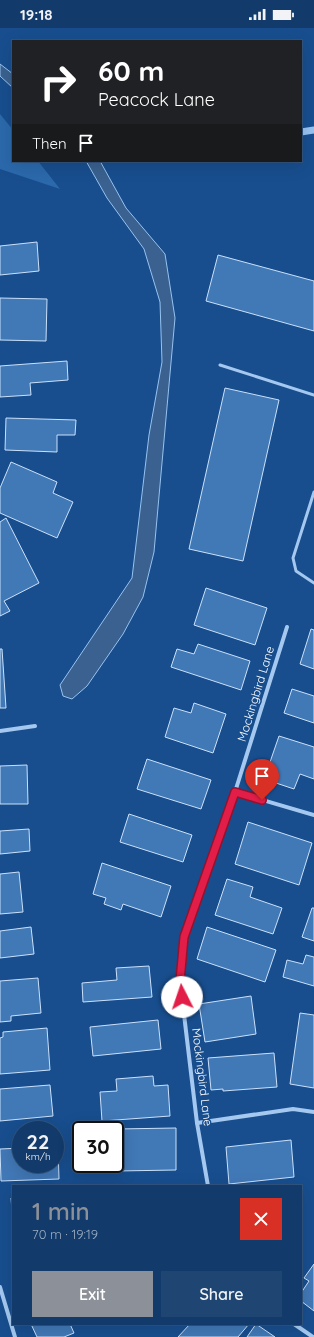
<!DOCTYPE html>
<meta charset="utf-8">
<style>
:root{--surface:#123a6a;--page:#1f4572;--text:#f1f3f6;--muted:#9cadc1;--line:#31547e;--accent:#8c9099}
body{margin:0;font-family:Quicksand,sans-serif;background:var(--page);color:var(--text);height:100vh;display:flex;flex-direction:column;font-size:15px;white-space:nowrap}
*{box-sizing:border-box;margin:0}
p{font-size:13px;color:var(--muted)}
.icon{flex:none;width:22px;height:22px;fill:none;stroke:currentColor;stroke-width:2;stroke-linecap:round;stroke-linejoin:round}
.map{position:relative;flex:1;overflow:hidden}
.details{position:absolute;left:12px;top:1157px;width:290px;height:140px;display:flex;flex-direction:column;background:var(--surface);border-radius:0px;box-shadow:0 4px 16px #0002,0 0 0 1px var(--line)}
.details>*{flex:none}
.top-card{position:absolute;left:12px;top:12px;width:290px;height:122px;border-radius:0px;box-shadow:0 4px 16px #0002,0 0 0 1px var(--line);background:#202124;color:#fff;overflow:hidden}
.speed{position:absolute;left:12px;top:1093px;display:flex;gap:8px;font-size:20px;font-weight:700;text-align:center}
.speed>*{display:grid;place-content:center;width:52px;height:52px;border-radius:50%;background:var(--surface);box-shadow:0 4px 16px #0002,0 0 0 1px var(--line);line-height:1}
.speed small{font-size:10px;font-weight:400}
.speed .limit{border:2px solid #111;border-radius:6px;background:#fff;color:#111}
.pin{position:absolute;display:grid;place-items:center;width:34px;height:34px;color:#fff;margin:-41px -17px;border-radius:50% 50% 50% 0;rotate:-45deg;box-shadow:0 0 4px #0007}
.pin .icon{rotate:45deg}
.me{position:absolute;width:44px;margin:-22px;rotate:356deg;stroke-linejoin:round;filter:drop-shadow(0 0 3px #0008)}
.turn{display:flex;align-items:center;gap:14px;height:84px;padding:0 20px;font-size:18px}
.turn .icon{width:52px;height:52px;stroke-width:2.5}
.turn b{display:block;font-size:28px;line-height:34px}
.then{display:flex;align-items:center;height:38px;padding:0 20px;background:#0003;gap:8px;font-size:15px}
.round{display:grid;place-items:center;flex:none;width:42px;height:42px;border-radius:0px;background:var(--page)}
.headline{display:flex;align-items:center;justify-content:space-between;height:68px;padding:0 20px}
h1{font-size:24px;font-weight:600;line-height:30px;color:var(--accent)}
.action{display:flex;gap:8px;margin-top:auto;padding:8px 20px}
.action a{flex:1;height:46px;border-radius:0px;background:var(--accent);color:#fff;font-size:16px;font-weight:600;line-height:46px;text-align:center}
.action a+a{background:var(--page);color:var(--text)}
.status{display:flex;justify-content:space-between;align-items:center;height:28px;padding:0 20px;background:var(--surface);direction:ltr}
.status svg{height:11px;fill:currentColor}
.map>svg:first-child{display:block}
</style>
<div class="status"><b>19:18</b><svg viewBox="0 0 49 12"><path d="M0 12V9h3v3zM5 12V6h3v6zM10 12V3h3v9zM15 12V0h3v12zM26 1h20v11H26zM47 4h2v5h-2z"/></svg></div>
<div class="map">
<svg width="314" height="1309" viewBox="0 0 314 1309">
<rect width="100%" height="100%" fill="#184e8e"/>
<polygon fill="#2b69ac" points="0,86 13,102 13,133 38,133 60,161 0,141"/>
<g fill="#3a618f" stroke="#97c3f1">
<polygon points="0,36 13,46 13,60 0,48"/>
<polygon points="86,133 100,133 126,180 165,226 175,290 154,524 143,569 123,606 87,658 72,671 63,668 60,657 132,550 149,407 162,334 160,274 144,221 107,170"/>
</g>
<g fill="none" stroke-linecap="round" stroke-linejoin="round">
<polyline stroke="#97c3f1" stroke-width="7" points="301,104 314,102"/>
</g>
<g fill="#4178b6" stroke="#cae1fb">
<polygon points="37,214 39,243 0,247 0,218"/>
<polygon points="218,227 314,253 314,303 206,273"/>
<polygon points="0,270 47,271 46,313 0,312"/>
<polygon points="67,333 68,352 30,355 31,367 0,369 0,338"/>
<polygon points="225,360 279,372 243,533 189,521"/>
<polygon points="6,390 76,392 75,407 57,407 57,424 5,422"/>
<polygon points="11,434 57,454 53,465 73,474 57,510 0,485 0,460"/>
<polygon points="6,490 39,555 4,573 10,583 0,588 0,494"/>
<polygon points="206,560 267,580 255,617 194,597"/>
<polygon points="311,601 314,602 314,641 300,636"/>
<polygon points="198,616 250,633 241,662 171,639 177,621 194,626"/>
<polygon points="0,621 2,621 6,680 0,680"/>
<polygon points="292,661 314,668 314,695 284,685"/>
<polygon points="194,675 226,686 213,725 165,709 174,680 191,685"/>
<polygon points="279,708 314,719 314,751 300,746 294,761 270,753 275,739 269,737"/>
<polygon points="147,731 211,752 201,781 137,761"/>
<polygon points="27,737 28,776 0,776 0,738"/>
<polygon points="129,786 192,807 183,834 120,814"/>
<polygon points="248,794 312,815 299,857 235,836"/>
<polygon points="29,801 30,823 0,826 0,803"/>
<polygon points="102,835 171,858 161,889 123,876 121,882 104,876 106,870 93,866"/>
<polygon points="19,844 23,884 0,886 0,846"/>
<polygon points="227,851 253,859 250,869 282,880 273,906 215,887"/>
<polygon points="312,880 314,880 314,913 302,909"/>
<polygon points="31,899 34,926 0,930 0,903"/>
<polygon points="207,899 276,922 265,954 197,931"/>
<polygon points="306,927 314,929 314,958 283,949 287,932 303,936"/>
<polygon points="149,938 152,969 83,974 82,955 117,952 116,940"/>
<polygon points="38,950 41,985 11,988 11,993 0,994 0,953"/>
<polygon points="251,968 256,1006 205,1014 199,976"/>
<polygon points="300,985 314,987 314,1060 290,1056"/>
<polygon points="158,992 161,1021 93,1028 90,999"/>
<polygon points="47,1000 50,1042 0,1046 0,1010 3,1009 3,1004"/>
<polygon points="274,1025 277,1059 223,1063 223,1061 211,1062 208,1030"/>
<polygon points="153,1048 154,1058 168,1057 170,1088 102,1093 100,1064 117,1063 116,1051"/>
<polygon points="50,1057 53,1088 0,1093 0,1061"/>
<polygon points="176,1100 176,1142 117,1143 116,1101"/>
<polygon points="291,1112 294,1149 229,1156 226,1119"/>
<polygon points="55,1119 58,1119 59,1151 1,1153 0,1121 21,1120 21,1136 55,1136"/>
<polygon points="11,1170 13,1170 13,1195"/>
<polygon points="314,1236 314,1283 301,1273 301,1265 309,1253 304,1250"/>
<polygon points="31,1296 70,1296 74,1305 64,1309 37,1309"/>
<polygon points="190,1296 249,1296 238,1309 178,1309"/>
<polygon points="256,1296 275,1309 247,1309"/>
</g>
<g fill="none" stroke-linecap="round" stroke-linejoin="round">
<g stroke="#a4c8ef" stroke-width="3">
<polyline points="220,337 314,367"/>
<polyline points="314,464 293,530 296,543 314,555"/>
</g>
<g stroke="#a4c8ef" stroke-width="4">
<polyline points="0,703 35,698"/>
<polyline points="235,764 314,787"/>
<polyline points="197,1095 293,1081 314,1084"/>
<polyline points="208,1158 197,1095 180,953 184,909 235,764 287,599"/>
<polyline points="0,1259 15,1309"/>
<polyline points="294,1296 313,1309"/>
</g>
</g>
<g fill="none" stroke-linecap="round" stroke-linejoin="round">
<defs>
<polyline id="route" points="182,969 180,953 184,909 235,764 262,772"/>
</defs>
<use href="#route" stroke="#92132f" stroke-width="10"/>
<use href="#route" stroke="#e11d48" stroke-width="7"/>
</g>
<g text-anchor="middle" stroke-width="3" stroke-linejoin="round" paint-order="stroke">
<g font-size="12" fill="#fff" stroke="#184e8e">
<text transform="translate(256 666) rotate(-73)" y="4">Mockingbird Lane</text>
<text transform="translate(202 1049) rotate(83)" y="4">Mockingbird Lane</text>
</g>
</g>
</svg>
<div class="speed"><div>22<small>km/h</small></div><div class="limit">30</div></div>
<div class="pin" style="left:262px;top:772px;background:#d93025"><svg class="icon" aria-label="arrive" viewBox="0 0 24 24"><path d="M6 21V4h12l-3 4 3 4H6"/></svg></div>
<svg class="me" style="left:182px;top:969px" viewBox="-20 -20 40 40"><circle r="19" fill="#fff"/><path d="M0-13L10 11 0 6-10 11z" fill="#e11d48"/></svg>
<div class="top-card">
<div class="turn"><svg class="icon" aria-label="right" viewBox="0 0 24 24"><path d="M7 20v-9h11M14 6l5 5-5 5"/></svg><div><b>60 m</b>Peacock Lane</div></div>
<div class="then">Then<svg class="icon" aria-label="arrive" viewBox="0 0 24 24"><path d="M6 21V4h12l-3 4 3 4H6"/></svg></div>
</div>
<section class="details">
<div class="headline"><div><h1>1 min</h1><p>70 m · 19:19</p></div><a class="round" style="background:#d93025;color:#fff"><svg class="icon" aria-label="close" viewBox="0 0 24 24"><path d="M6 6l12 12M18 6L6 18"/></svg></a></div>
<div class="action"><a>Exit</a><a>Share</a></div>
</section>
</div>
